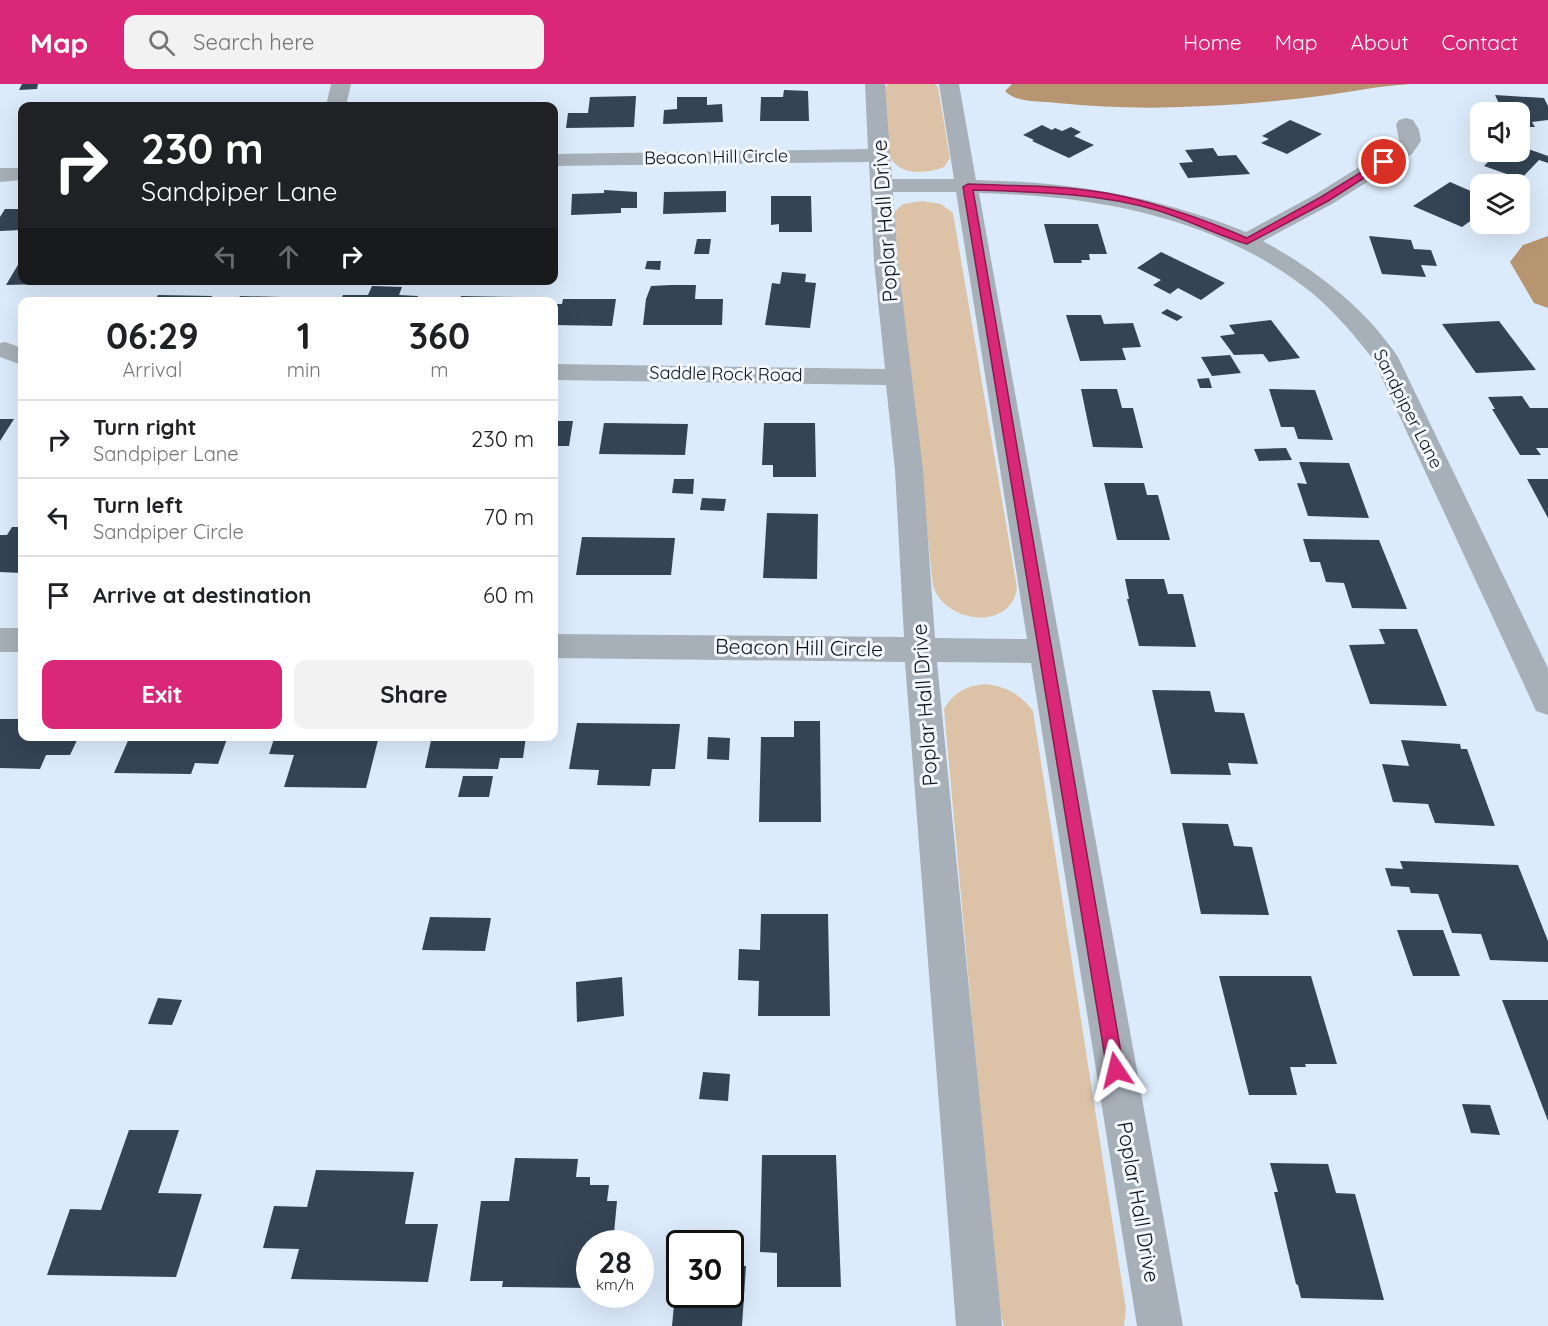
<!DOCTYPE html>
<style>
:root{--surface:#fff;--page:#f2f2f2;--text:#202124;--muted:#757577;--line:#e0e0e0;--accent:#db2777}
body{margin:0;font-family:Quicksand,sans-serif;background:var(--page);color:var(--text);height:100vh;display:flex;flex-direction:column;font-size:22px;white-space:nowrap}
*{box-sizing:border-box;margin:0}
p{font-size:20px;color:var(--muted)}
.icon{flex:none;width:33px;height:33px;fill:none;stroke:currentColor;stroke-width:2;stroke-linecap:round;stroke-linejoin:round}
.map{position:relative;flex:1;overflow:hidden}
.sheet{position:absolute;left:18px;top:213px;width:540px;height:444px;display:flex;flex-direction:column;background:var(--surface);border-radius:12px;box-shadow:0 6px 24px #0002}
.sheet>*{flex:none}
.guide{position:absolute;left:18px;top:18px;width:540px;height:183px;border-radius:12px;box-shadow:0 6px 24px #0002;background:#202124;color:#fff;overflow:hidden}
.buttons{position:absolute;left:1470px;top:18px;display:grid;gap:12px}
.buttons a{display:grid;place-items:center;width:60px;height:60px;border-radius:12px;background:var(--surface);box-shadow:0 6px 24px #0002;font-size:30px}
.speed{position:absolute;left:576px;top:1146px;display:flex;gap:12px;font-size:30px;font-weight:700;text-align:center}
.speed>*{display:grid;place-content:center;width:78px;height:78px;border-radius:50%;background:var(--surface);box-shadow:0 6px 24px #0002;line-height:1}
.speed small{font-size:15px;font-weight:400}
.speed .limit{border:3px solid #111;border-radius:9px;background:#fff;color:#111}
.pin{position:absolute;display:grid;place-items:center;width:51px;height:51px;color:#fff;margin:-26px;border:3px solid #fff;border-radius:50%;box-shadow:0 2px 6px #0007}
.me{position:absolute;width:66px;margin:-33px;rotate:350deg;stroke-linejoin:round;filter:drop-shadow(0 0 4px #0008)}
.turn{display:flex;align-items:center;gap:21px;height:126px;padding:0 24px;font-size:27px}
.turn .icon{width:78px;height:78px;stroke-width:2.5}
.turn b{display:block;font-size:42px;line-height:51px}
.lanes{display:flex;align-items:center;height:57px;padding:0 24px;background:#0003;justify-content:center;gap:30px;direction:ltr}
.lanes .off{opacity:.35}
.eta{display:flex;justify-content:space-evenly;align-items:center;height:102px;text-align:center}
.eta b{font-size:36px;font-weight:700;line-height:42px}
.cta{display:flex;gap:12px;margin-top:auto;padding:12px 24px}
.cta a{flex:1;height:69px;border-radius:12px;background:var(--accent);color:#fff;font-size:24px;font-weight:700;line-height:69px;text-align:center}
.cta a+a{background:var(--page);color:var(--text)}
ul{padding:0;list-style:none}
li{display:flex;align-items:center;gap:18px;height:78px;padding:0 24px;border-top:2px solid var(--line)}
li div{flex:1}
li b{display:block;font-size:22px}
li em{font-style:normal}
header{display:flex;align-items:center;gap:36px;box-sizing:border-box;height:84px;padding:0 30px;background:var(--accent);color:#fff}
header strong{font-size:28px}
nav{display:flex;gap:33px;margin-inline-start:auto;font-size:21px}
.search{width:420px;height:54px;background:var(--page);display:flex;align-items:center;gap:15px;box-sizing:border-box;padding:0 21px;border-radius:12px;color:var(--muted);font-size:22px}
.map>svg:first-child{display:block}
</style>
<header>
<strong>Map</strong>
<div class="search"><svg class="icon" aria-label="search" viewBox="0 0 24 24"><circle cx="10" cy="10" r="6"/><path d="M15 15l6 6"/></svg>Search here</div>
<nav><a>Home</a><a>Map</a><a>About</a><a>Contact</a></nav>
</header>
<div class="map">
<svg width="1548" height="1242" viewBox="0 0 1548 1242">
<rect width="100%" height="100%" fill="#dcebfb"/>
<g fill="#dcc3a8">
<path d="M888,0h47l3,3 12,71 -6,9c-17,7 -44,9 -54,-10l-5,-70z"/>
<path d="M922,117l19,3 12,9 64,375c-7,44 -72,35 -84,-2l-40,-373 10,-9z"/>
<path d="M986,600c21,3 34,10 47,27l93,598 -2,17h-120l-6,-22 -54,-595c10,-17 22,-23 42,-25z"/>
</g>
<g fill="#b79570">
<path d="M1012,0h398c-31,2 -60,8 -90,12 -88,11 -176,16 -263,7 -16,-2 -41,0 -52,-12z"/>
<polygon points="1548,152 1548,224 1534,219 1510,178 1523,161"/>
</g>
<g fill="#344454">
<polygon points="22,0 38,0 37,5 19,6"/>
<polygon points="784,6 808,7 809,37 760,37 761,13 783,13"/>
<polygon points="1495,11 1544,14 1548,22 1548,36 1532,38 1535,43 1520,43 1520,28 1503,28"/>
<polygon points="636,12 634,43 566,44 568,29 588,29 590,13"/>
<polygon points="677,13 707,13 707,21 722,20 723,38 663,40 664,26 677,25"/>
<polygon points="1290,36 1322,50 1287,70 1261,59 1269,55 1262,52"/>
<polygon points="1042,41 1052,46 1055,44 1062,47 1071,43 1081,48 1074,52 1094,61 1069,74 1032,57 1034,56 1023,51"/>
<polygon points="1520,62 1548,72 1548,79 1539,76 1521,95 1484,82 1498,68 1520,68"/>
<polygon points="1213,64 1218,72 1236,71 1250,90 1188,94 1179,79 1193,78 1185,66"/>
<polygon points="1450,98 1480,111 1480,117 1475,121 1480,123 1480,130 1462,143 1413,122"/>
<polygon points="604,106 637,108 637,124 621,124 621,129 571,131 572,110 604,109"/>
<polygon points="726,107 726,128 663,130 664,108"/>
<polygon points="771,112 811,112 812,148 779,148 779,140 771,141"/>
<polygon points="5,125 22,125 22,146 0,147 0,133"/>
<polygon points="1044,140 1098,140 1107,170 1089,170 1090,176 1081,176 1082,179 1054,179"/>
<polygon points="1369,152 1411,156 1414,165 1431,166 1437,182 1421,181 1426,193 1382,190"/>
<polygon points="697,155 711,155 709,170 694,170"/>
<polygon points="1161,168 1225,199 1201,216 1178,204 1170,210 1153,201 1161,196 1137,184"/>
<polygon points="22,174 22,196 85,196 83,199 6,201"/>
<polygon points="647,177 661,177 660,186 645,185"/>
<polygon points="782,188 806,190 805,198 816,199 810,244 765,241 772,199 780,200"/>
<polygon points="671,201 696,201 695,215 723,215 722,241 643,241 646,215 651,202"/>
<polygon points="372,202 402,203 399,211 418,212 416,218 340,218 343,211 368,211"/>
<polygon points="158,211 212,212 209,218 154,218"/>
<polygon points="240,212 317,214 315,218 237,218"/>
<polygon points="461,212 515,213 514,218 459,218"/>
<polygon points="563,215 616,215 612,242 554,241 554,220 562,220"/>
<polygon points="1167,225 1183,233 1177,237 1161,229"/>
<polygon points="1066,231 1101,231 1104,240 1133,239 1141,263 1122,264 1126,276 1080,277"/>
<polygon points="1271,236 1300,274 1269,278 1263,270 1234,271 1220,252 1235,250 1229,241"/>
<polygon points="1499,237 1536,286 1476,289 1442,240"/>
<polygon points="1230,271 1241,289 1212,292 1201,273"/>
<polygon points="1209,294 1212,304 1200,304 1197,295"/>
<polygon points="1081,305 1117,305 1122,324 1133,324 1143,364 1093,363"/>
<polygon points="1269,305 1315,306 1333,356 1298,355 1294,343 1281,343"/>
<polygon points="1522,312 1530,324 1548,324 1548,364 1536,364 1541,371 1520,371 1492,325 1495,325 1488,313"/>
<polygon points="0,335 14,335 0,357"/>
<polygon points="554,337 573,337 569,362 554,362"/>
<polygon points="604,339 688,340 685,371 599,370"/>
<polygon points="764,339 815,339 816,393 773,393 773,381 762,381"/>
<polygon points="1286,364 1292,376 1259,377 1254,365"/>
<polygon points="1299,378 1349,379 1369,434 1308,432 1297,399 1307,400"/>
<polygon points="674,395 694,395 693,410 672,409"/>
<polygon points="1527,395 1548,395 1548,434"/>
<polygon points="1104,399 1144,399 1147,411 1158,411 1170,456 1117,456"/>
<polygon points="702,414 726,415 724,427 700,426"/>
<polygon points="767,429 818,430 817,495 763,494"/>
<polygon points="12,443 22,443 22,489 0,488 0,451 7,451"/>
<polygon points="582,453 675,454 671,491 576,491"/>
<polygon points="1303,455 1379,456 1407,525 1352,524 1344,499 1326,498 1320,478 1310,478"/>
<polygon points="1125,495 1164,495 1168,510 1183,510 1196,563 1139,562 1127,515 1129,515"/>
<polygon points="1379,545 1417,545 1447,622 1370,620 1349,561 1385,560"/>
<polygon points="1152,606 1210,607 1215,628 1244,629 1258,680 1228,679 1231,691 1171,690"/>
<polygon points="0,635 22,635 22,652 79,652 70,671 46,671 40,685 0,684"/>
<polygon points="794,637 820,637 821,738 759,738 761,653 794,653"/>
<polygon points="577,639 680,640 675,685 652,685 650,702 597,701 599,686 569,685"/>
<polygon points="130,652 228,652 218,680 195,679 191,690 114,689"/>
<polygon points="275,652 379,652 366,704 284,703 294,671 269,670"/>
<polygon points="432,652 526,652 523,674 500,674 498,685 425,684"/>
<polygon points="708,653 730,654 729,676 707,675"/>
<polygon points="1401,656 1460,660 1461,665 1467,665 1495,742 1435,739 1428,720 1393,718 1382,680 1409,682"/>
<polygon points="463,692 493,692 489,713 458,713"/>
<polygon points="1182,739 1228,740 1234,762 1252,763 1269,831 1201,830"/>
<polygon points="1400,777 1518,781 1548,857 1548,878 1490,876 1481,850 1452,849 1438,810 1411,809 1409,803 1391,802 1385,784 1403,785"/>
<polygon points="761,830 828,830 830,932 758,932 759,897 738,896 739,865 760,866"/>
<polygon points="430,833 491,834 485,867 422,866"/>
<polygon points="1397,846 1443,846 1460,892 1413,892"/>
<polygon points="1219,892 1311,892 1337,980 1305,980 1306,983 1290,983 1297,1011 1249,1011"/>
<polygon points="622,893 624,932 577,938 576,898"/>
<polygon points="158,914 182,916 172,941 148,940"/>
<polygon points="1502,916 1548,916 1548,1037"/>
<polygon points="703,988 730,990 728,1017 699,1015"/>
<polygon points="1462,1020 1490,1021 1500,1051 1471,1049"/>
<polygon points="129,1046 179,1046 158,1109 202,1110 176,1193 47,1191 70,1125 101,1126"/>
<polygon points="762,1071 836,1071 841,1203 777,1203 777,1169 760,1168"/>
<polygon points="515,1074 578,1075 576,1093 590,1093 590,1101 609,1101 607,1117 617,1117 613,1160 590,1160 590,1204 502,1203 503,1197 470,1197 481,1117 509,1117"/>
<polygon points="1270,1079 1328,1080 1336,1109 1355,1110 1384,1216 1301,1214 1298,1201 1296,1200 1274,1108 1278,1108"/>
<polygon points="316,1086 414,1088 405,1140 438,1140 428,1198 291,1195 299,1165 263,1164 274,1122 307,1123"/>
<polygon points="678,1179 680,1210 730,1210 730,1181 746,1182 742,1242 672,1242"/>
</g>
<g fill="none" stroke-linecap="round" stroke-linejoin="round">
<g fill="#a7b0b8" fill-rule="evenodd">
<polygon points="331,0 351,0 346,22 326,22"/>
<path d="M865,0h20l7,95h62l-15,-95h20l17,96c97,2 180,16 270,52l70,-38 80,-50 3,-3 -3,-17 3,-4 7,-2 7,2 6,10 2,11 -9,13 -80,50 -69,37c53,29 101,66 135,116l150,311v47l-12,-4 -4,-9 -159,-343c-19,-24 -38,-47 -62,-67 -95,-75 -214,-96 -332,-99l204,1133h-46l-106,-663 -94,-1 65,664h-46l-51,-664 -351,-4v-24l350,3 -9,-167 -9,-85 -332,-5v-16l331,5 -11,-107 -5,-100 -315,4v-12l314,-5zM893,108h63l71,447 -92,-1 -12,-168 -25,-208z"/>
<polygon points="0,84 22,84 22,96 0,98"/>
<polygon points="5,258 22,264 22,281 0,273 0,259"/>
<rect x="0" y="544" width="22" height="24"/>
</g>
</g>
<path fill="#db2777" stroke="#8e194d" stroke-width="1.5" d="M1381,76l8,2 -61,39 -81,43c-31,-9 -60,-25 -91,-34 -59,-17 -121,-18 -183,-20l151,880 -2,6 -6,2 -6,-2 -3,-6 -144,-883 5,-3c46,2 93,1 138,9 49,9 95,25 141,45l74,-41z"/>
<g text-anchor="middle" stroke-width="6" stroke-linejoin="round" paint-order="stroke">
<g font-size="18" fill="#0b1118" stroke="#f3f7fb">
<text transform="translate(716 73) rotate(-1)" y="6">Beacon Hill Circle</text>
<text transform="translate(726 290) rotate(1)" y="6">Saddle Rock Road</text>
<text transform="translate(1408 325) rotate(63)" y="6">Sandpiper Lane</text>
</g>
<g font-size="21" fill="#0b1118" stroke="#f3f7fb">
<text transform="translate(885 137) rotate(-94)" y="7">Poplar Hall Drive</text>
<text transform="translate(799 564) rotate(1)" y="7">Beacon Hill Circle</text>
<text transform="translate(925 621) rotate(-94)" y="7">Poplar Hall Drive</text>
<text transform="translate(1138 1118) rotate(80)" y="7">Poplar Hall Drive</text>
</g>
</g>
</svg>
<div class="buttons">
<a><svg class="icon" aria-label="sound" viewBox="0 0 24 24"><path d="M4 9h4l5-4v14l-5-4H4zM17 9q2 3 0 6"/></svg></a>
<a><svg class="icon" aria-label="layers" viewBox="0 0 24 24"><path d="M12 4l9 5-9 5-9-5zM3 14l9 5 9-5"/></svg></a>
</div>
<div class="speed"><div>28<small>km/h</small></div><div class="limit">30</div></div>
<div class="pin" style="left:1384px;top:78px;background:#d93025"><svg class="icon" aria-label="arrive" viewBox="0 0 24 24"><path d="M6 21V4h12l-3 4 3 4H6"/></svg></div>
<svg class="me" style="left:1116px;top:986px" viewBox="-20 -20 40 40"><path d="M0-17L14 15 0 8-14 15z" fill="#db2777" stroke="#fff" stroke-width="4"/></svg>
<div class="guide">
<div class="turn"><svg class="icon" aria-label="right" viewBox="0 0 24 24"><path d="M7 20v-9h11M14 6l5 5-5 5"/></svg><div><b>230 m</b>Sandpiper Lane</div></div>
<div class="lanes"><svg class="icon off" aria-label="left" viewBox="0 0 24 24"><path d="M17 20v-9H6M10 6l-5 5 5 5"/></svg><svg class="icon off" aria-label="ahead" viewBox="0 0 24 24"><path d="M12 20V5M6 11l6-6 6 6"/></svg><svg class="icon" aria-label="right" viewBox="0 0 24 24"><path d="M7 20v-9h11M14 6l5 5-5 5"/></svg></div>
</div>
<section class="sheet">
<div class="eta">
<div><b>06:29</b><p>Arrival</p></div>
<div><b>1</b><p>min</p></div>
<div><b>360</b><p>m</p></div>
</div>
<ul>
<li><svg class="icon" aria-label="right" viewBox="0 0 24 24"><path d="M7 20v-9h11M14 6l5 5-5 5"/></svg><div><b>Turn right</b><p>Sandpiper Lane</p></div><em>230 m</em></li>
<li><svg class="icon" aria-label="left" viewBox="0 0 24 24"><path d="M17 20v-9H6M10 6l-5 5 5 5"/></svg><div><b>Turn left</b><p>Sandpiper Circle</p></div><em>70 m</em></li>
<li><svg class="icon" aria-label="arrive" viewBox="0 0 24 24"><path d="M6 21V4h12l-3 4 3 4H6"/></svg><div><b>Arrive at destination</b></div><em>60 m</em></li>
</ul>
<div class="cta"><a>Exit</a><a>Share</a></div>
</section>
</div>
